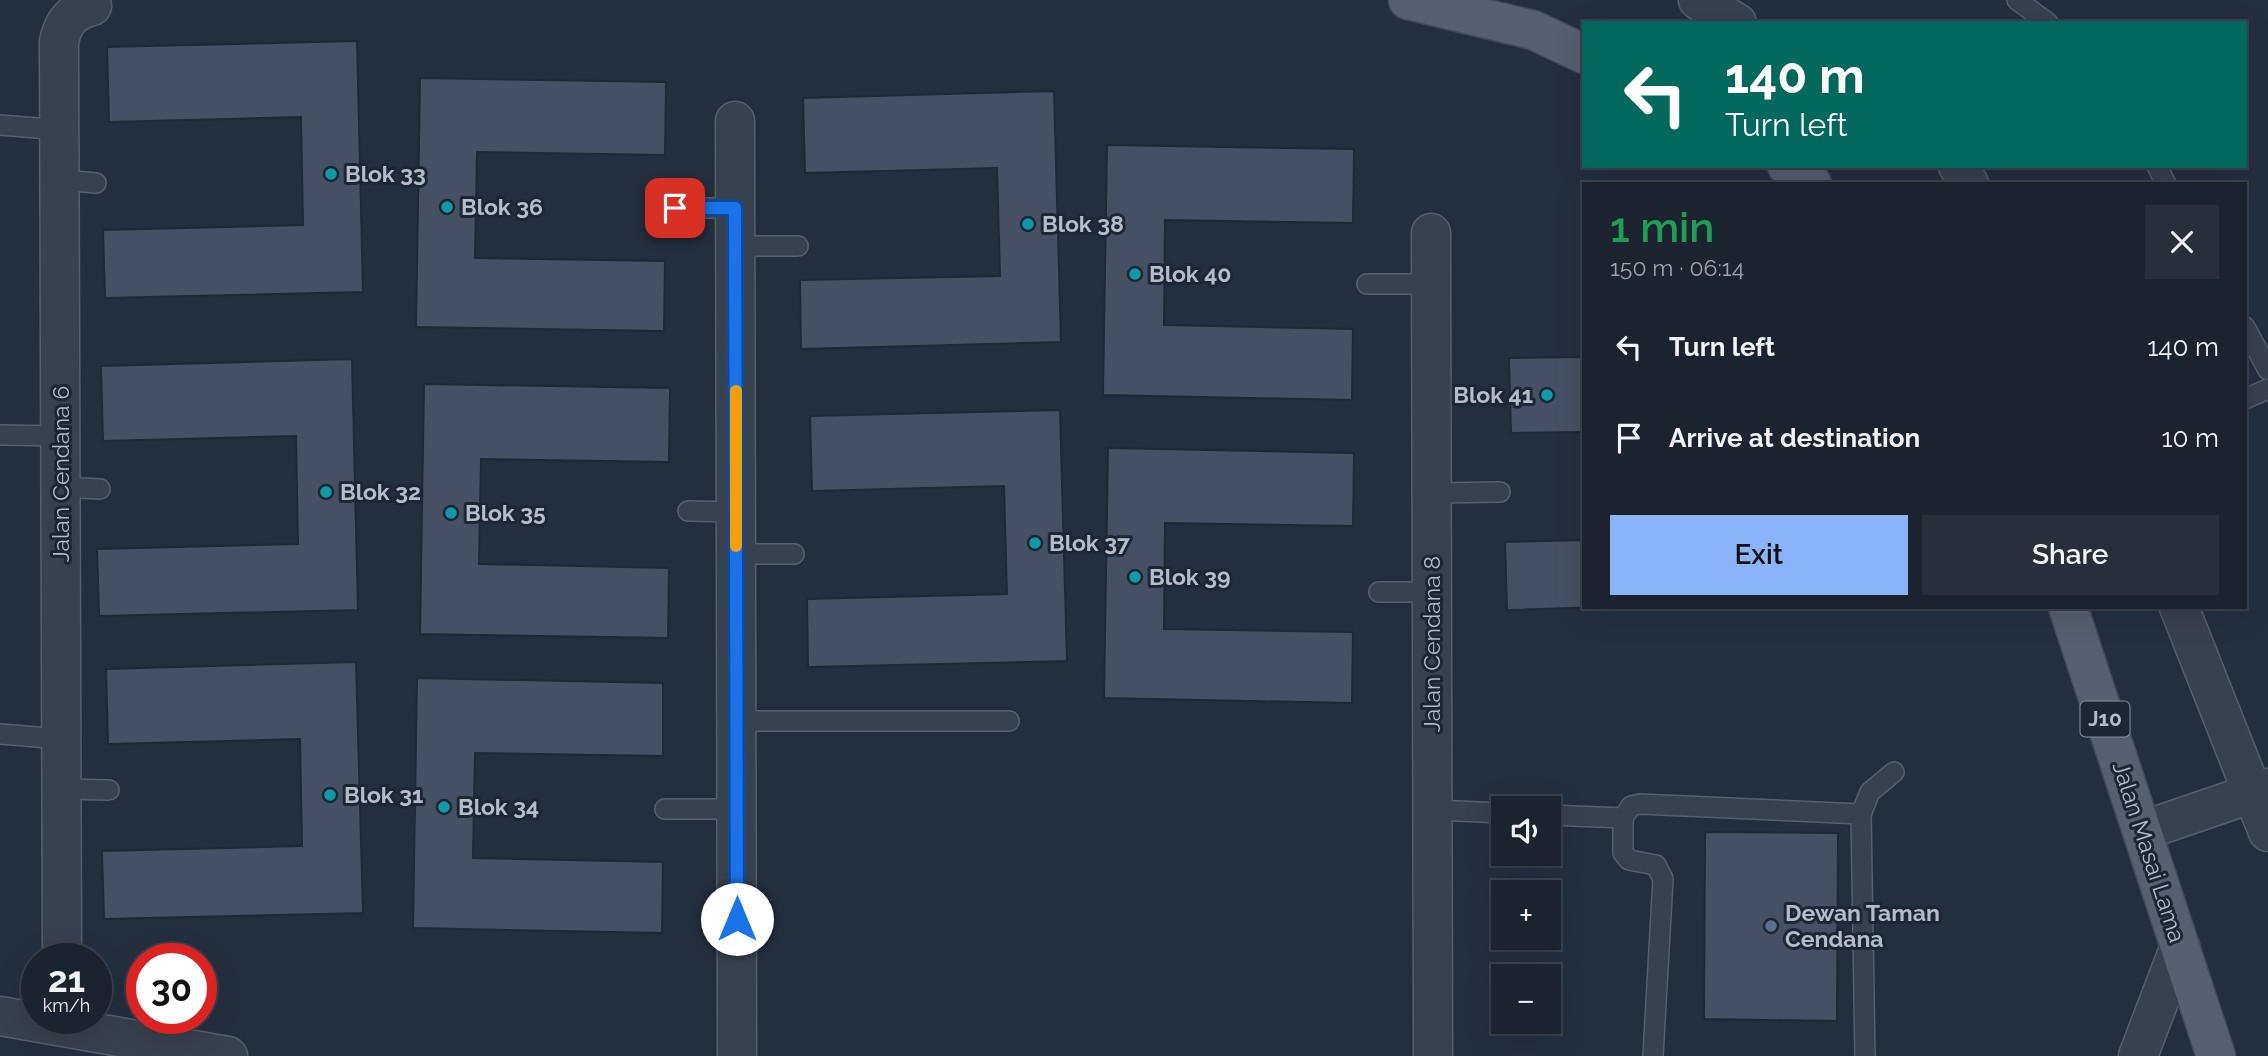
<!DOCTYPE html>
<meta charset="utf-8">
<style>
:root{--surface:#1b232e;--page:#282f3a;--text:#f1f3f6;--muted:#a0a4aa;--line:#39404a;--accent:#8ab4f8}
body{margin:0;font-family:Raleway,sans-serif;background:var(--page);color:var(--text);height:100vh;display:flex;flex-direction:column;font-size:26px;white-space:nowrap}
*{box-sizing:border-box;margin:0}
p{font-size:23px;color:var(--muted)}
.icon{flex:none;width:38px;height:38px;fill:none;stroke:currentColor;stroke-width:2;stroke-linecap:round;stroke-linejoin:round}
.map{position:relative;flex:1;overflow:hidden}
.drawer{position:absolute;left:1582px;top:182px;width:665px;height:427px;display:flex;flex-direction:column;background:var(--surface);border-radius:0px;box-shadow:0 7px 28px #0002,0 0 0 2px var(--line)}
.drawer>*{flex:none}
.banner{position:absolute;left:1582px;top:21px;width:665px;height:147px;border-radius:0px;box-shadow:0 7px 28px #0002,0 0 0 2px var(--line);background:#00695c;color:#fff;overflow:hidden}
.tools{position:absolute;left:1491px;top:796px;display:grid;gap:14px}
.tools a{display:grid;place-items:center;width:70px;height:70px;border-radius:0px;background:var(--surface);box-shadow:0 7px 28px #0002,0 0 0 2px var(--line);font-size:35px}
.speed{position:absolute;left:21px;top:943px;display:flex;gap:14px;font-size:35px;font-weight:700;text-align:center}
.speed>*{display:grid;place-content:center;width:91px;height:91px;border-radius:50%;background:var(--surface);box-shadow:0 7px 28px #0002,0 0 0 2px var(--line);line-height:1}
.speed small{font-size:18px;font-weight:400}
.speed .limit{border:10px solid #d22;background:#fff;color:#111}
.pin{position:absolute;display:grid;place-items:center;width:60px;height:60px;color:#fff;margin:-30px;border-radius:14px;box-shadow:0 4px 10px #0006}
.me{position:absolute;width:77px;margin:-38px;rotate:0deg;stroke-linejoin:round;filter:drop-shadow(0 0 5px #0008)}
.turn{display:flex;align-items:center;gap:24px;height:147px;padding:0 28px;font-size:32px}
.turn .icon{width:91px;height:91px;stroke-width:2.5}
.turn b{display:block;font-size:49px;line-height:60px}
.round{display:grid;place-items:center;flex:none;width:74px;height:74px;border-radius:0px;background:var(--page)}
.headline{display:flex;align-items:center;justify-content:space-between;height:119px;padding:0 28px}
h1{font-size:42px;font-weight:600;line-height:52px;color:#1e9e55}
.button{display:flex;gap:14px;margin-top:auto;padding:14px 28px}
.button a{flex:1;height:80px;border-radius:0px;background:var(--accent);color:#111;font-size:28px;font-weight:600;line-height:80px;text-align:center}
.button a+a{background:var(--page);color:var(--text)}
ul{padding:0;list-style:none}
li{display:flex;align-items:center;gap:21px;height:91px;padding:0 28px}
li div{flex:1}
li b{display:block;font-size:26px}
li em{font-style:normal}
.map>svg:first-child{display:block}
</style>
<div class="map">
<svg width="2268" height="1056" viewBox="0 0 2268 1056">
<rect width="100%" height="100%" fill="#242f3e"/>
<g fill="#455162" stroke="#1f2835" stroke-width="2">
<polygon points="357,41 363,292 105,298 103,230 303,225 301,117 109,122 107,47"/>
<polygon points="420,78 666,82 665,155 477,152 475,258 665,261 664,331 416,327"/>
<polygon points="1054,91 1061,342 801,349 800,280 1000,276 997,168 805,173 803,98"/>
<polygon points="1107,145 1354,149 1353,223 1165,220 1164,325 1353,329 1352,400 1103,395"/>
<polygon points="1584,357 1584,432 1511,433 1509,358"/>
<polygon points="352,359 358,610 99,616 97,549 298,544 296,436 103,441 101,366"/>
<polygon points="424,384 670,388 669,462 481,459 479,564 669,568 668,638 420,634"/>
<polygon points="1060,410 1067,661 808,667 807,599 1007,594 1004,486 812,491 810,416"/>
<polygon points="1108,448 1354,453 1353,526 1165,523 1164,629 1353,632 1352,703 1104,698"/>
<polygon points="1584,540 1584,607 1605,607 1507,610 1505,542"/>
<polygon points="356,662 363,913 104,919 102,851 302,846 300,739 108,744 106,669"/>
<polygon points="417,678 663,683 663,756 475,753 473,858 663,862 662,933 413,928"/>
<polygon points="1705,832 1838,833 1837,1021 1704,1019"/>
</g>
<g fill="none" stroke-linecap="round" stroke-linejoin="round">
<defs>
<g id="service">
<polyline points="2017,0 2048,23"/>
<polyline points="0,125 61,130"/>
<polyline points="2157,166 2166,184"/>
<polyline points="61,180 96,183"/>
<polyline points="675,208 735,208"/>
<polyline points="735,246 798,246"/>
<polyline points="1367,284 1431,284"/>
<polyline points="2245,327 2268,370"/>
<polyline points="2245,399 2268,389"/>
<polyline points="0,435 61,436"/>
<polyline points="61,487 100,489"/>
<polyline points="1432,493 1500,492"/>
<polyline points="688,511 736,512"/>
<polyline points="736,554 794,554"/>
<polyline points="1379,592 1432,592"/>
<polyline points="737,721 1009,721"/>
<polyline points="0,734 62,739"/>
<polyline points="62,789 109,790"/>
<polyline points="665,809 736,809"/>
<polyline points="1433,810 1503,813"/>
<polyline points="1549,815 1623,818 1631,806 1640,804 1861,814"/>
<polyline points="1623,818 1623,853 1629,860 1656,865 1663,879 1653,1056"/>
<polyline points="1865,1056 1861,814 1870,792 1894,772"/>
</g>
<g id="minor">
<polyline points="1698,0 1737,23"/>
<polyline points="735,121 737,1056"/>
<polyline points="1958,166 1969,184"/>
<polyline points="1431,233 1433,1056"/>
<polyline points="2179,607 2268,832"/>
<path d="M62,959l-3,-917c4,-20 13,-31 33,-36"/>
</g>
<g id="tertiary">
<polyline points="2142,831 2268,788"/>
<polyline points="0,1016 228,1056"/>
<polyline points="2138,1056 2180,946"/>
</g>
<g id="primary">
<polyline points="1408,0 1533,30 1584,54"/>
<polyline points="1787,166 1812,184"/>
<polyline points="2068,607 2216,1056"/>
</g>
</defs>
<use href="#service" stroke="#565f6c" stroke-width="22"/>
<use href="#minor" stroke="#565f6c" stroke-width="41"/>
<use href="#tertiary" stroke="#565f6c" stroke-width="41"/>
<use href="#primary" stroke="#414a57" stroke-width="41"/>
<use href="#service" stroke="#38414e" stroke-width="19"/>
<use href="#minor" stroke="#38414e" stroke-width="38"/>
<use href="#tertiary" stroke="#38414e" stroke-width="38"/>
<use href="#primary" stroke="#56606e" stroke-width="38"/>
</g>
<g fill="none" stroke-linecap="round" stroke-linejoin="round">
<defs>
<polyline id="route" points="675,208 735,208 737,919"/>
</defs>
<use href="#route" stroke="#114b97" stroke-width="18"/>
<use href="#route" stroke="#1a73e8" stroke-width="12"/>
<polyline stroke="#f59e0b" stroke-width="12" points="736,391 736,546"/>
</g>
<g fill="#0f9aa8" stroke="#1d2633" stroke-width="2.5">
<circle cx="331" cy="174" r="7"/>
<circle cx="447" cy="207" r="7"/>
<circle cx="1028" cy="224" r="7"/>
<circle cx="1135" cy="274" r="7"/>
<circle cx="1547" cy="395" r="7"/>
<circle cx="326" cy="492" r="7"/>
<circle cx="451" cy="513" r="7"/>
<circle cx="1035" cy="543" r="7"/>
<circle cx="1135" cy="577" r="7"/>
<circle cx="330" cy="795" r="7"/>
<circle cx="444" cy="807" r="7"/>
</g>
<circle fill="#5c6f8a" stroke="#1d2633" stroke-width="2.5" cx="1771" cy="926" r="7"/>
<g text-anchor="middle" stroke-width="6" stroke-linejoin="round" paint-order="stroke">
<rect fill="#1d2633" stroke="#878f9c" stroke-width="2" x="2080.5" y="701.5" width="49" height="35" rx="5"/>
<g font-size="21" font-weight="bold" fill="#b4bcc9">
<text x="2105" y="726">J10</text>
</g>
<g font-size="23" font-weight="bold" fill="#b4bcc9" stroke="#1d2633" text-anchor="start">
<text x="345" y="182">Blok 33</text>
<text x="461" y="215">Blok 36</text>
<text x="1042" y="232">Blok 38</text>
<text x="1149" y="282">Blok 40</text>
<text x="1533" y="403" text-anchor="end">Blok 41</text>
<text x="340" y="500">Blok 32</text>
<text x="465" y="521">Blok 35</text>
<text x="1049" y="551">Blok 37</text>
<text x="1149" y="585">Blok 39</text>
<text x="344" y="803">Blok 31</text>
<text x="458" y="815">Blok 34</text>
<text x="1785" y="921">Dewan Taman<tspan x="1785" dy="26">Cendana</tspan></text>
</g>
<g font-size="23" fill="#b4bcc9" stroke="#1d2633">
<text transform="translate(61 474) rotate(-90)" y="8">Jalan Cendana 6</text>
<text transform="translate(1432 644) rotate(-90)" y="8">Jalan Cendana 8</text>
<text transform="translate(2149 852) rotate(72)" y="8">Jalan Masai Lama</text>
</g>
</g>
</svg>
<div class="tools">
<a><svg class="icon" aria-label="sound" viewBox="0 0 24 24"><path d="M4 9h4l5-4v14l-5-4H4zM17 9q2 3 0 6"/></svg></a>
<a>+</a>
<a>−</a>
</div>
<div class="speed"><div>21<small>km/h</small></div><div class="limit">30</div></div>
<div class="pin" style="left:675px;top:208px;background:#d93025"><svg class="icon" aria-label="arrive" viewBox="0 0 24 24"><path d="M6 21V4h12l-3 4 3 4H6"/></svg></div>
<svg class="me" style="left:737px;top:919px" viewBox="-20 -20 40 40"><circle r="19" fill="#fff"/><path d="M0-13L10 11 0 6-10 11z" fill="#1a73e8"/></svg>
<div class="banner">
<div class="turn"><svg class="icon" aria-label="left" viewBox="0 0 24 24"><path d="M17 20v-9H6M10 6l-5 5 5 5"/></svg><div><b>140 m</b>Turn left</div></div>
</div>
<section class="drawer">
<div class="headline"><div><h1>1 min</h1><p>150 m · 06:14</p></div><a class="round"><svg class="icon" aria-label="close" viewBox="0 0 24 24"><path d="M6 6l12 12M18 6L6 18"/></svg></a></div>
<ul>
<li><svg class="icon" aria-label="left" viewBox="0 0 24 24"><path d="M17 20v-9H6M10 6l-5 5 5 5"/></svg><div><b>Turn left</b></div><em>140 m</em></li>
<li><svg class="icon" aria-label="arrive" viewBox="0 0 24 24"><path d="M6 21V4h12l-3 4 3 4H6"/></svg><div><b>Arrive at destination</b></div><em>10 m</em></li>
</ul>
<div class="button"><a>Exit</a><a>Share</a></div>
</section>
</div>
